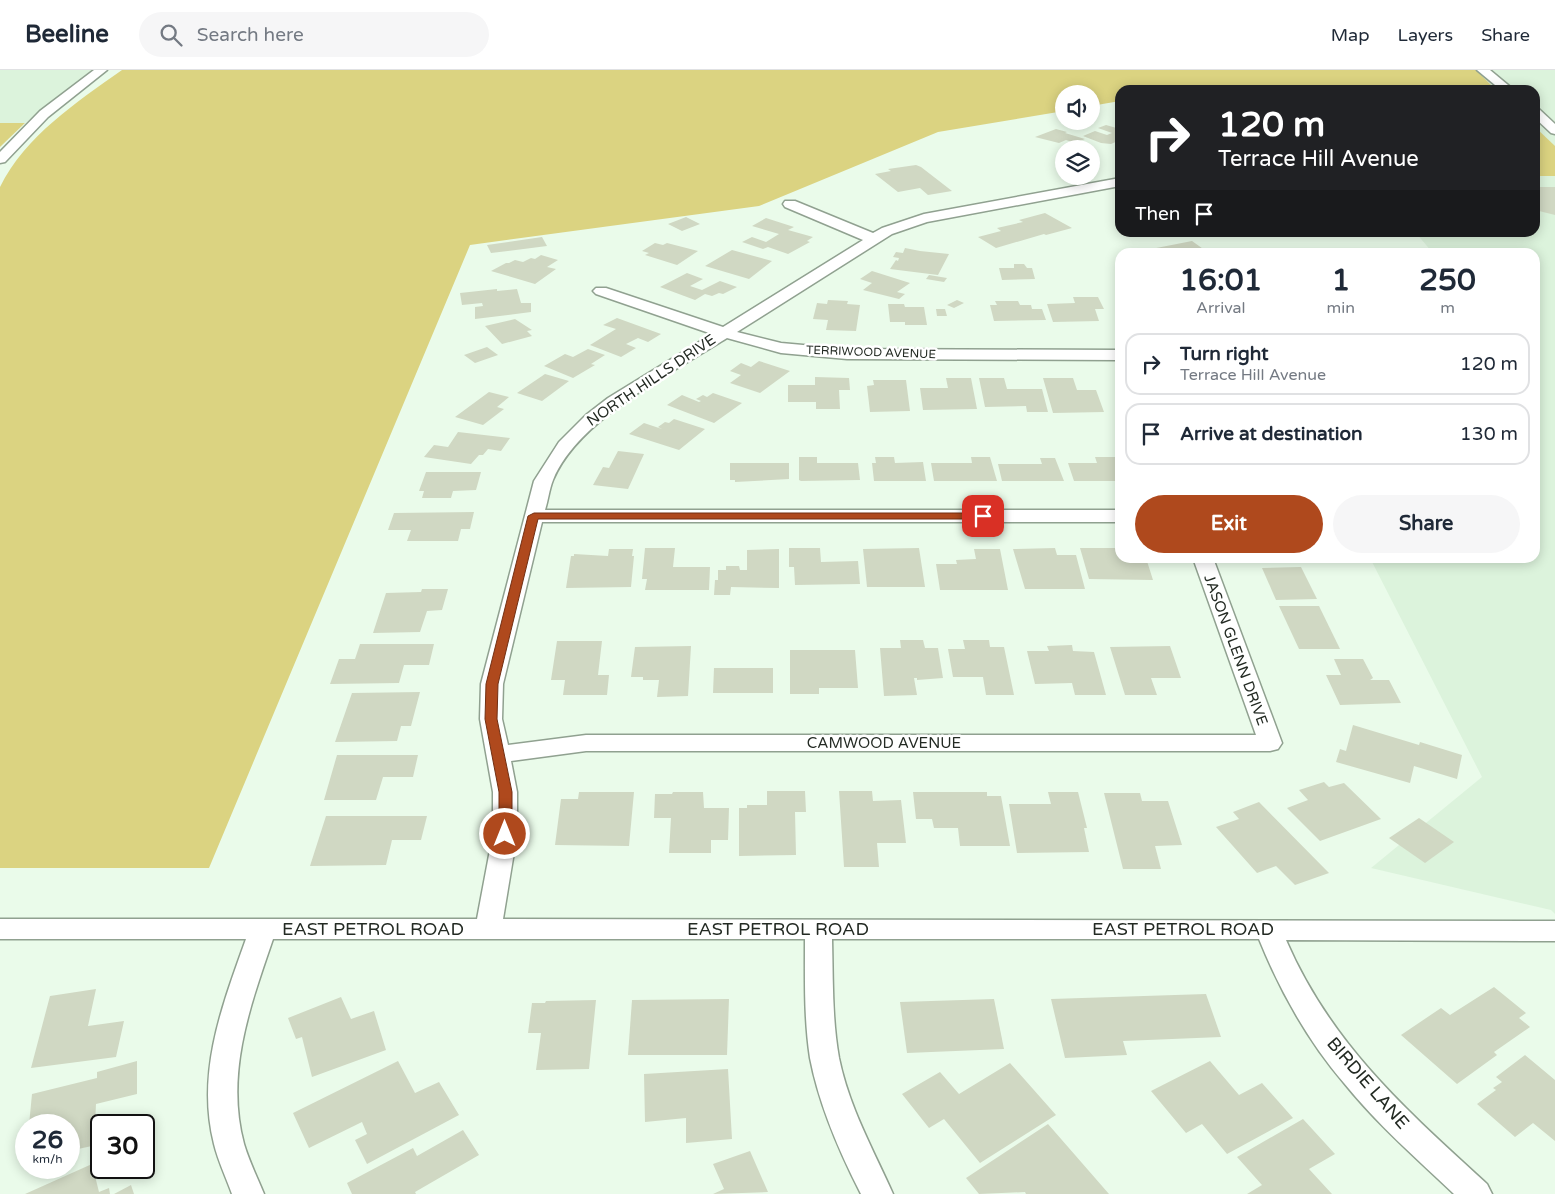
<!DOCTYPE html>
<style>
:root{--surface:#fff;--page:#f6f6f7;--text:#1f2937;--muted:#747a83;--line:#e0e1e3;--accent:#af491d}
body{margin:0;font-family:"Varela Round",sans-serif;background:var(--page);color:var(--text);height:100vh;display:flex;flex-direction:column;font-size:19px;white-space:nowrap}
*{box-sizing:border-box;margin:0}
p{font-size:16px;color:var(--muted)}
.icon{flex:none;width:28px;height:28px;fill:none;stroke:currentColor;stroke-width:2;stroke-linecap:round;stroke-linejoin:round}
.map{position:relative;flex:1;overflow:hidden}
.sheet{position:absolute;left:1115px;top:178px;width:425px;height:315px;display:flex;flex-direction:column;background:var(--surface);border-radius:15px;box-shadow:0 2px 12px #0003}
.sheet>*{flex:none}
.banner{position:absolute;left:1115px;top:15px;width:425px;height:152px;border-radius:15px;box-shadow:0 2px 12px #0003;background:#202124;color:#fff;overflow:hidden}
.controls{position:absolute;left:1055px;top:15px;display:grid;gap:10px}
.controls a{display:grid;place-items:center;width:45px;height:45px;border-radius:50%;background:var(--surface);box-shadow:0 2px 12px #0003;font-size:25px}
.speed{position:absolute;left:15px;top:1044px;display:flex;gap:10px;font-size:25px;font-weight:700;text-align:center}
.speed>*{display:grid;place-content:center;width:65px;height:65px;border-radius:50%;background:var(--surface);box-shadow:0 2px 12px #0003;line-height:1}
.speed small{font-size:12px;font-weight:400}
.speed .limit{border:2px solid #111;border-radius:8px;background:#fff;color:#111}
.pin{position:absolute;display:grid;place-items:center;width:42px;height:42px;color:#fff;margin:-21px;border-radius:10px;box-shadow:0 2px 8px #0006}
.me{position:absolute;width:55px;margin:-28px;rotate:0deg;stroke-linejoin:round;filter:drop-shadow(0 0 4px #0008)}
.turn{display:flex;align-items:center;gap:18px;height:105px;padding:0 20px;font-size:22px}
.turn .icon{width:65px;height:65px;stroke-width:2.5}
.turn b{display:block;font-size:35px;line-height:42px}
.then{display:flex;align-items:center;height:48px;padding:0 20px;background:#0003;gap:10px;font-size:19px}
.eta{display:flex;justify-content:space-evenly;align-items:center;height:85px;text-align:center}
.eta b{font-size:30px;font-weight:700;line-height:35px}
.cta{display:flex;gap:10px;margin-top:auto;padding:10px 20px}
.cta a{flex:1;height:58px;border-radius:30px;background:var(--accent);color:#fff;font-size:20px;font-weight:700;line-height:58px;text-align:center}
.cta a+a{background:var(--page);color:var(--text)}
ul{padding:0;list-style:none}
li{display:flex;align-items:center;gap:15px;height:62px;margin:0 10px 8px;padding:0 10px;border:2px solid var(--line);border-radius:15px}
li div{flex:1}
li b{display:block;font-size:19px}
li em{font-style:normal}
header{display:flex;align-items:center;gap:30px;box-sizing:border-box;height:70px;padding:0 25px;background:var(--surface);border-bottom:1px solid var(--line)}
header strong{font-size:24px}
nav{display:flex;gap:28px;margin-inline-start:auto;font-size:18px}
.search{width:350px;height:45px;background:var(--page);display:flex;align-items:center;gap:12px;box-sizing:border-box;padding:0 18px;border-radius:28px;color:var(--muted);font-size:19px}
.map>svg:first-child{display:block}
</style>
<header>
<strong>Beeline</strong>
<div class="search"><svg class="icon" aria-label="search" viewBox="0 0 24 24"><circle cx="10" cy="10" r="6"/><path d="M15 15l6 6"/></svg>Search here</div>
<nav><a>Map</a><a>Layers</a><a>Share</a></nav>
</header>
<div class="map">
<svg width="1555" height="1124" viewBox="0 0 1555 1124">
<rect width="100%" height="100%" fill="#eafbea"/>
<g fill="#dcf3dc">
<polygon points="0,0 92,0 25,53 0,53"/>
<polygon points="1285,0 1555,0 1555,844 1551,840 1371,798 1482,707 1370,488 1535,488 1535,182 1432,182 1416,163 1535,162 1535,20 1301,20"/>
</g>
<g fill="#dbd381">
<path d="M122,0h1354l20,20h-376v11l-29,5v-12h-27v17l-126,21 -179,74 -289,39 -261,623h-209v-681c25,-51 77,-85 122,-117z"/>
<polygon points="0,53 25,53 0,77"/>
<polygon points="1535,57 1555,76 1555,106 1535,106"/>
</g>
<g fill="#d0d8c3">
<polygon points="1106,55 1120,59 1120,70 1111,74 1101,73 1083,66 1095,61 1107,65 1112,63 1098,58"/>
<polygon points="1056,59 1067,62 1065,63 1085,69 1075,73 1066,70 1059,73 1035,67"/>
<polygon points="916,95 921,97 952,121 928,125 920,118 898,122 875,104 891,101 888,99"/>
<polygon points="1535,117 1555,117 1555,145 1535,140"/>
<polygon points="1045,143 1072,158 1046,165 1044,164 996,178 978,167 1001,161 997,158 1023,152 1019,150"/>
<polygon points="686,147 700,154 682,161 668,154"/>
<polygon points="766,148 794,157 788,160 813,167 807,171 810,172 788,184 768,177 763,179 742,172 752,167 766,172 779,164 752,156"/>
<polygon points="542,167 547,176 491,183 487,175"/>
<polygon points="1192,171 1206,181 1137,182 1136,182"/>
<polygon points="655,173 663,175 667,173 698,181 677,195 645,185 649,183 642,181"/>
<polygon points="905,178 920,181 949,184 938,205 890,199 896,190 898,191 899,188 893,187 896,182 903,183"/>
<polygon points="732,180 772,191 749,209 705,196"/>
<polygon points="541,185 558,190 547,197 556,199 535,214 491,201 506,193 509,193 515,190 523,192 531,188 535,189"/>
<polygon points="1014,194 1024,194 1027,198 1032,198 1035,209 1002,210 999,198 1014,198"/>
<polygon points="872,201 910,213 897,222 905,224 899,229 863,220 872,213 860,209"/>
<polygon points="687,203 703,209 690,216 702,220 720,211 737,217 723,224 719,223 712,226 705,224 695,230 660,217"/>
<polygon points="929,205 947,208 944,212 926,209"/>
<polygon points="497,219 497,221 517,219 521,233 531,233 531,242 475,249 475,237 483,236 482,233 462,235 460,223"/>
<polygon points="1073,227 1098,227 1104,239 1095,239 1099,251 1053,252 1047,234 1075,233"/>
<polygon points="828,230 848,231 847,234 860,235 856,261 826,260 828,250 813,249 817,233 827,234"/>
<polygon points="957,230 964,233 954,238 947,235"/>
<polygon points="995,231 1018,231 1020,235 1031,235 1032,239 1042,239 1046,250 994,251 990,235 997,235"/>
<polygon points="888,234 904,234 905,237 924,237 927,255 905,255 905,252 890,252"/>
<polygon points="936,239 945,239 947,246 937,246"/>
<polygon points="617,248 661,264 648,272 638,268 626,274 636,278 621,287 590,275 616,259 603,255"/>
<polygon points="515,249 532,260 527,261 532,266 502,274 485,256"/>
<polygon points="487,277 498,285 475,293 464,285"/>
<polygon points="588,279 605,285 591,294 595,295 573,308 544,296 565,284 573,287"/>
<polygon points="759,291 790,301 760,323 730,313 741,305 730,301 741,293 751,297"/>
<polygon points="545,304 569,311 542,331 517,323"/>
<polygon points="815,307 849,308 850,320 839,320 840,339 816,339 816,332 788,332 788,315 815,315"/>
<polygon points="946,308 971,308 977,339 923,340 920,318 948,318"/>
<polygon points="979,308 1004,308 1007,319 1042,319 1048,342 1027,342 1026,336 985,337"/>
<polygon points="1043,308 1073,308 1077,320 1096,320 1104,342 1053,343"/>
<polygon points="873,310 906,310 910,341 870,342 867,316 874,315"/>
<polygon points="489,322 509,327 497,337 504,339 483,355 455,347"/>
<polygon points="713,323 742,333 714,353 667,335 682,325 699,332 701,331 696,329 703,325 707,327"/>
<polygon points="674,349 705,359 679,380 629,364 644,353 662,359 658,357 665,352 669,353"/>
<polygon points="458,362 510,368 501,381 488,379 483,385 479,385 471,394 424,387 434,375 448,377"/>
<polygon points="618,381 644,384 628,419 593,415 603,397 609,398"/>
<polygon points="799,387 817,387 817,393 858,393 860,410 801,411 799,410"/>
<polygon points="875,387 894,387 895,393 923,392 926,411 874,411 872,393 876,393"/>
<polygon points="971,387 990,387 997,411 934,411 931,393 972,393"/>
<polygon points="1095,387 1116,387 1120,397 1120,411 1074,411 1068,393 1097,393"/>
<polygon points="1040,388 1055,388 1064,411 1002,411 998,394 1042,394"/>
<polygon points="730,393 789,393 789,409 735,412 735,410 730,410"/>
<polygon points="426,402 481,402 476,420 453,421 451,428 422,428 424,421 419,421"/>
<polygon points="474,442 470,459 461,459 458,471 407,471 411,460 388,460 394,443"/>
<polygon points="645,478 675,478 673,497 710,497 709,520 645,520 647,509 642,509"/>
<polygon points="789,478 820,478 821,492 858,491 860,514 795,515 794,497 789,497"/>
<polygon points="919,478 925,517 867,517 863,479"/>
<polygon points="1055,478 1057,485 1076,485 1085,519 1025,519 1013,479"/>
<polygon points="1080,478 1119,478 1120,488 1146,488 1153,510 1089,509"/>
<polygon points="609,479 633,479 632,486 634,486 631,517 566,518 571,486 574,486 574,484 608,486"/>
<polygon points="779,479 779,518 731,517 730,525 714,525 715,510 718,510 718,500 726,500 726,496 739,496 740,500 747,500 747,480"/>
<polygon points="974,479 1000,479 1008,520 940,520 936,494 957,494 956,490 976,489"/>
<polygon points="1301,497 1317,529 1276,530 1262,498"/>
<polygon points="422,519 448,519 442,540 427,541 420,562 373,563 386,523 421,522"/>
<polygon points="1279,536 1319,536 1340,579 1299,579"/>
<polygon points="900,570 923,570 925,578 938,578 943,608 917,610 917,608 914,608 917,625 884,626 880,578 901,578"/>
<polygon points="963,570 989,570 990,577 1004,577 1014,625 986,625 983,607 953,607 948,579 965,579"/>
<polygon points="557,571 602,571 598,605 609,605 607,625 563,625 565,610 551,610"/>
<polygon points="360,574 434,574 429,595 404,595 399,613 330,614 339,589 355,589"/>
<polygon points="1072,575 1073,581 1094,582 1106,625 1075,625 1072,613 1035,614 1027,581 1049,581 1047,576"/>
<polygon points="691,576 688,626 657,627 659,610 643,610 643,607 631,607 635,577"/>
<polygon points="1170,576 1181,608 1151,608 1157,625 1125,625 1110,577"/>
<polygon points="790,580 855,580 858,618 819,618 819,624 790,624"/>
<polygon points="1334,589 1363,589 1373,608 1370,610 1389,610 1401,633 1340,635 1326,605 1341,605"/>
<polygon points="714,598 773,598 773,623 713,623"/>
<polygon points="420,622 411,656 401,656 397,671 335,672 352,623"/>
<polygon points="1353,655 1419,675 1420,672 1462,685 1457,709 1414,696 1410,713 1336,692 1340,679 1346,681"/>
<polygon points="337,685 418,685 413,707 383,707 376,730 324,730"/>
<polygon points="1324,712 1329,717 1344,713 1381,749 1320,771 1287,738 1308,730 1299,720"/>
<polygon points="767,721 805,721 806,742 795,742 796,785 739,786 739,738 747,738 747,735 767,735"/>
<polygon points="839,721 872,721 873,731 901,730 906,773 877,773 879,797 844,797"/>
<polygon points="579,722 634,722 629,776 555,775 561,729 578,729"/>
<polygon points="673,722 703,722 704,738 729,738 728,770 711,770 711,783 669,783 671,748 654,748 655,724 672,724"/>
<polygon points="913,722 987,722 987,726 1001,726 1010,776 960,776 958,758 934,758 932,749 916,749"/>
<polygon points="1048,722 1078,722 1087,758 1084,758 1089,782 1017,783 1009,734 1051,734"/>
<polygon points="1104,723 1140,723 1142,731 1168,731 1182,775 1155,776 1161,799 1123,799"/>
<polygon points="1259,732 1329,803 1295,815 1276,796 1257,803 1216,757 1239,749 1233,742"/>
<polygon points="326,746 427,746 421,770 392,770 386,795 310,796"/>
<polygon points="1419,748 1454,772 1425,793 1389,768"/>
<polygon points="1494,917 1526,943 1519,948 1530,957 1494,982 1497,985 1457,1014 1401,965 1441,938 1450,945"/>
<polygon points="96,919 88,956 124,951 116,987 31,998 50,926"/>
<polygon points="1206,924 1221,967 1123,971 1127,985 1065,988 1051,929"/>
<polygon points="341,927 351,949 374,941 386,980 312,1007 302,967 296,969 288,948"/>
<polygon points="729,929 727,985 628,985 632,930"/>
<polygon points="994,929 1004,979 907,983 900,932"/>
<polygon points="596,930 589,999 536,1000 541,963 528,963 532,933 545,933 546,931"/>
<polygon points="1525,985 1555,1010 1555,1071 1533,1053 1515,1067 1477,1034 1496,1020 1493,1018 1502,1012 1496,1007"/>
<polygon points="137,991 137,1024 96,1034 95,1053 113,1049 112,1055 101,1055 101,1074 69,1081 69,1055 29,1055 32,1024 97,1008 97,1002"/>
<polygon points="398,991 415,1023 439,1012 459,1045 367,1094 355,1070 367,1064 362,1052 309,1078 293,1043"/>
<polygon points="1210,991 1239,1025 1262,1013 1293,1048 1227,1084 1202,1054 1186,1063 1151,1021"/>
<polygon points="1010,993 1056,1045 980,1093 944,1049 929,1058 902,1024 940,1002 959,1024"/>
<polygon points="728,999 732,1069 686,1073 686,1048 645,1052 644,1004"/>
<polygon points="1303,1049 1335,1084 1309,1099 1332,1124 1247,1124 1262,1115 1237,1087"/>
<polygon points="1048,1054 1109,1124 1026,1124 1025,1122 979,1124 966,1108"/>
<polygon points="463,1060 479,1085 415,1122 416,1124 352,1124 347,1113 413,1078 417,1086"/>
<polygon points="750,1081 768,1122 713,1124 724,1119 713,1094"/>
<polygon points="92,1094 99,1122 109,1118 110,1124 25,1124"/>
<polygon points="131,1115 134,1124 114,1124"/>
</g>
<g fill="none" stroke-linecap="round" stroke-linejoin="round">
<defs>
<g id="minor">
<polygon points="94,0 107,0 48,47 5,92 0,93 0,82 40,41"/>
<polygon points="1477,0 1490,0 1514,20 1501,20"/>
<polygon points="1535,38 1539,39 1555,54 1555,64 1551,63 1535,48"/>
<path d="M1120,108v8l-193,36 -35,12 -155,98 44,11 66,6 273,1v10l-273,-1 -66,-6 -54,-15c-55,35 -149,81 -174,142 -4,10 -5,21 -8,30h575v12h-578l-39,162 -1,35 6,26 78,-10h670l-63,-177h20l69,185 -4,6 -8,2h-684l-75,10 6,31v42l-14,85 1052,2v20l-269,-1c45,104 119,169 201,244l5,10h-38c-38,-36 -77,-70 -110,-111 -36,-42 -64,-92 -85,-144h-427c1,40 0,80 7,119 10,49 34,91 54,136h-32c-22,-43 -42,-89 -51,-136 -6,-39 -5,-79 -5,-119h-532c-23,67 -48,135 -29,205 5,17 13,33 20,50h-32c-6,-17 -14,-33 -18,-50 -18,-71 8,-138 32,-205h-246v-20h477l16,-85v-42l-13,-73 1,-35 53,-203 25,-39 27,-27 22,-17 104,-64 -116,-40 -3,-3 3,-3h10l117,39 140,-87 -78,-33 -2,-3 2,-3h10l78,32 9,-5 42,-14z"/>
</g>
</defs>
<use href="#minor" stroke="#90a190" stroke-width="3"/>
<use href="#minor" fill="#fff" fill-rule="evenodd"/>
</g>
<polygon fill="#af491d" stroke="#722f13" points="534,443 983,443 988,446 983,449 538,449 498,614 497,649 512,722 512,764 510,767 501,767 499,764 499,722 485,649 486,614 528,446"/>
<g text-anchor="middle" stroke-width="5" stroke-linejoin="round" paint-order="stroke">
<g font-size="12" fill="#232a23" stroke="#fff">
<text transform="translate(871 282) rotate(2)" y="4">TERRIWOOD AVENUE</text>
</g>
<g font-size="15" fill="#232a23" stroke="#fff">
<text transform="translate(651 310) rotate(-34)" y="5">NORTH HILLS DRIVE</text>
<text transform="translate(1236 580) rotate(70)" y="5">JASON GLENN DRIVE</text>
<text x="884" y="678">CAMWOOD AVENUE</text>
</g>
<g font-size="18" fill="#232a23" stroke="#fff">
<text x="373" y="865">EAST PETROL ROAD</text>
<text x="778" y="865">EAST PETROL ROAD</text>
<text x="1183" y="865">EAST PETROL ROAD</text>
<text transform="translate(1368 1013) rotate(49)" y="6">BIRDIE LANE</text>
</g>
</g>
</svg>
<div class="controls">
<a><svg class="icon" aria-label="sound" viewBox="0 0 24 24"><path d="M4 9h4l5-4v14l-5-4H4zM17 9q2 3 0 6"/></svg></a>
<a><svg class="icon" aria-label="layers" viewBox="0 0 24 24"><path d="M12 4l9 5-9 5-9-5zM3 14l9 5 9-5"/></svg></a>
</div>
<div class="speed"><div>26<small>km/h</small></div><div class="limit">30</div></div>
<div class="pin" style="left:983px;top:446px;background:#d93025"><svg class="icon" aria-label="arrive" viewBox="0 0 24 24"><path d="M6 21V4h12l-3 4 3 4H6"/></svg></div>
<svg class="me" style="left:505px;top:764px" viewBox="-20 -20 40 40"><circle r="17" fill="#af491d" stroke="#fff" stroke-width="3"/><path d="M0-11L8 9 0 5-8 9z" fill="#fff"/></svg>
<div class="banner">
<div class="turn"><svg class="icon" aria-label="right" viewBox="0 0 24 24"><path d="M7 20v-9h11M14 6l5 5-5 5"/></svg><div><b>120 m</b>Terrace Hill Avenue</div></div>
<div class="then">Then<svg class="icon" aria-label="arrive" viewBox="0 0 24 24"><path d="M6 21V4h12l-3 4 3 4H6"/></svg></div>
</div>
<section class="sheet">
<div class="eta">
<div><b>16:01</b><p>Arrival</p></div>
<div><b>1</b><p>min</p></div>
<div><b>250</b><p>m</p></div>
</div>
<ul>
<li><svg class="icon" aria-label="right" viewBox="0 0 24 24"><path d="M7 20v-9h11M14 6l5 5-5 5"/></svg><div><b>Turn right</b><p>Terrace Hill Avenue</p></div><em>120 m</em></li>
<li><svg class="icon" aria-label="arrive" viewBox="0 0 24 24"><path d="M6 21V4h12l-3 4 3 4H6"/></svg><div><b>Arrive at destination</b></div><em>130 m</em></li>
</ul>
<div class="cta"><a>Exit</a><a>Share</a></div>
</section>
</div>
